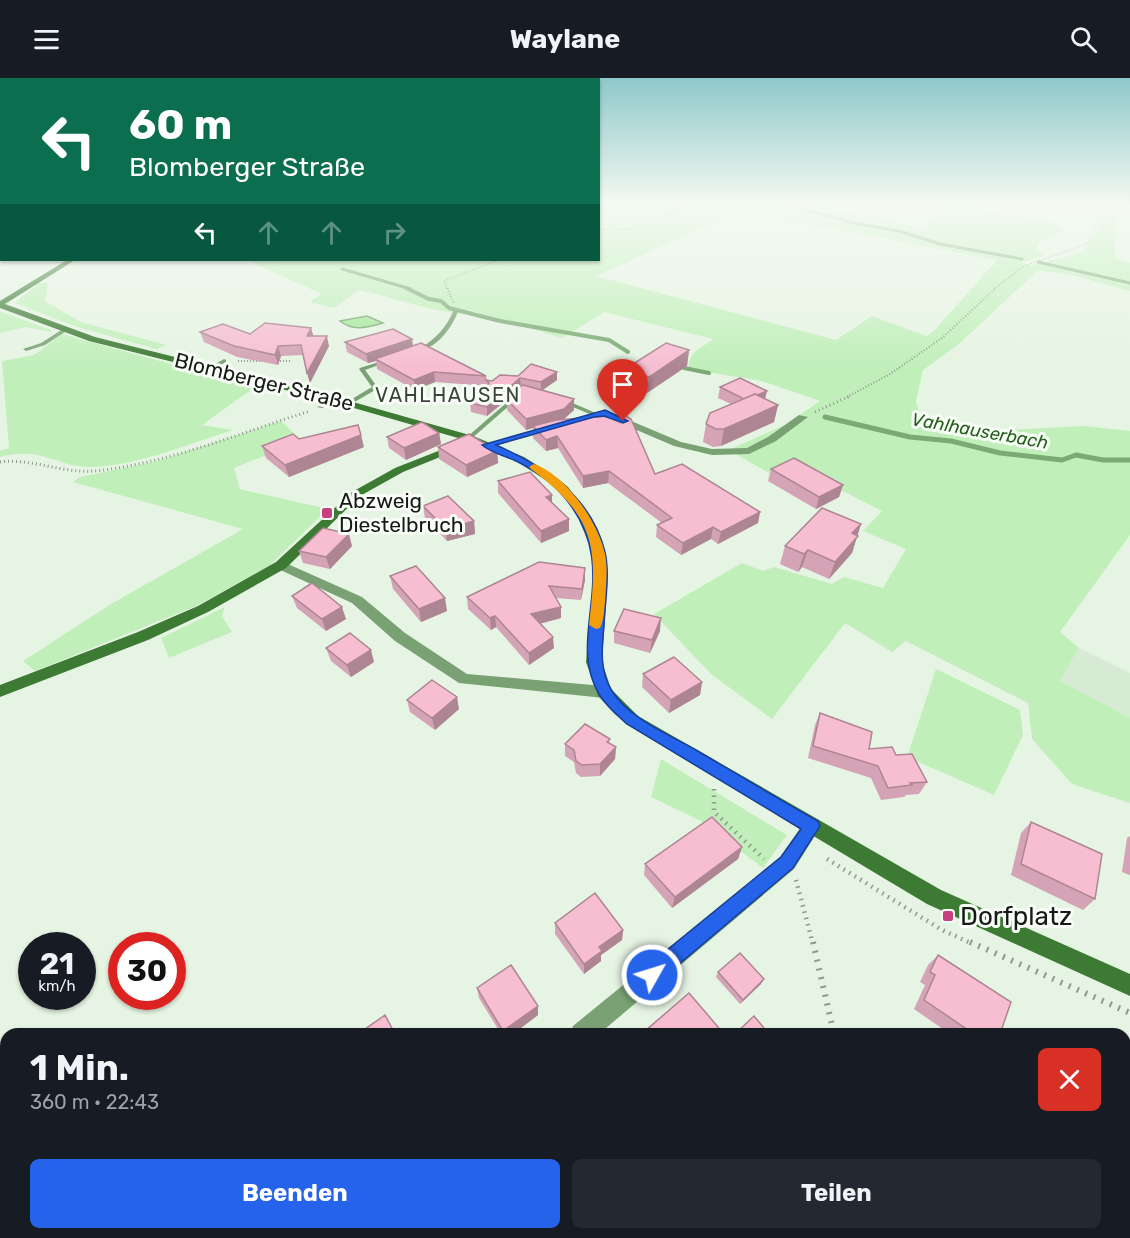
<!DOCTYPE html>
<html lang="de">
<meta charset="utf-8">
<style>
:root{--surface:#171b24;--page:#242831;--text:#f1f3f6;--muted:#9ea1a6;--accent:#2563eb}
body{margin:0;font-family:Rubik,sans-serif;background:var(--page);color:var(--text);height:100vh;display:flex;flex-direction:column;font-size:22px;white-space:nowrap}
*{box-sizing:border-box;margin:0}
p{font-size:20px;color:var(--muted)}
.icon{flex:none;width:33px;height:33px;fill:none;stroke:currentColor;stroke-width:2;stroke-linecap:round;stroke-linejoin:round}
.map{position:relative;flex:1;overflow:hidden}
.details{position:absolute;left:0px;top:950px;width:1131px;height:212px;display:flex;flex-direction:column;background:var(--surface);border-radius:18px 18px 0 0;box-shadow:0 2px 4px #0004}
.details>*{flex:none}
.banner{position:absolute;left:0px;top:0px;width:600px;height:183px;box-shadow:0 2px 4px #0004;background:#0b6e4f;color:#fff;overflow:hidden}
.speed{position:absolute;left:18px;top:854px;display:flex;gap:12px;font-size:30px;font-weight:700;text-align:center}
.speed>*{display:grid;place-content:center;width:78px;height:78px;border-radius:50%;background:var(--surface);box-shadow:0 2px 4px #0004;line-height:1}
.speed small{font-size:15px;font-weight:400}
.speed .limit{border:9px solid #d22;background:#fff;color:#111}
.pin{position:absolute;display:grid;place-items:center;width:51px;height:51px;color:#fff;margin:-62px -26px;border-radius:50% 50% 50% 0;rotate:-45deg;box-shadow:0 0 6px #0007}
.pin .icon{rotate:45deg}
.me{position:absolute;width:66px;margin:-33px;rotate:51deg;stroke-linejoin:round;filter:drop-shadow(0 0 4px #0008)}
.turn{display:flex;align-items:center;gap:21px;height:126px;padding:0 30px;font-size:27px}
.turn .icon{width:78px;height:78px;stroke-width:2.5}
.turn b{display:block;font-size:42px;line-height:51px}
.lanes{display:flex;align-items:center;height:57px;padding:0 30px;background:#0003;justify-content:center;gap:30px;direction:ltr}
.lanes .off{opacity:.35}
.round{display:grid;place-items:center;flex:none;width:63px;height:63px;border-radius:9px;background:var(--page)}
.summary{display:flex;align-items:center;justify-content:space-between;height:102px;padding:0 30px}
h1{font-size:36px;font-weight:700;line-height:45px}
.primary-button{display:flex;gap:12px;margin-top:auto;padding:12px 30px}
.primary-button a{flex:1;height:69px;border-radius:9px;background:var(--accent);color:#fff;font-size:24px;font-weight:700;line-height:69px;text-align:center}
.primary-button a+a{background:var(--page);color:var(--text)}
header{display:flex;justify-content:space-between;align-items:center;height:78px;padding:0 30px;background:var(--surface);font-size:27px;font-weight:700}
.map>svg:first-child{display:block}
</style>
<header><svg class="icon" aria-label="menu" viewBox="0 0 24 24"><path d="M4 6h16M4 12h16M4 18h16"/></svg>Waylane<svg class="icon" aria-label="search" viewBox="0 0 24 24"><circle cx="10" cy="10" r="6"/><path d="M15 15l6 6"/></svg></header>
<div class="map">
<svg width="1130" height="1160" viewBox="0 0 1130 1160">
<rect width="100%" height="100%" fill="#e6f4e3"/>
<polygon fill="#d7ead4" points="1079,570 1130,595 1130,640 1060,603"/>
<g fill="#c1efba" fill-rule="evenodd">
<path d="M599,126h223l102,25 22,-25h39l-1,6 74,13 7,7 -26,13 -3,6 11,6 -24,7 8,4 53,-14 29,-48h3l-1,54 15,5v28l-54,-15 -38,-6 -79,74 -36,26 -7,31 5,19 86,10 77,-4 46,5v104l-70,97 19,16 -19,33 70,37v85l-58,-19 -40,-45 -4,-36 -122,-62 -14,11 -47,-29 -73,96 -61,-45 -57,-60 88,-51 21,8 11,-4 58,17 12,-7 39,11 23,-39 -43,-18 19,-20 -86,-44 -25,7 -43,-24 57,-25 35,-24 -58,-20 -73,-12c-2,-18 14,-21 24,-30l-109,-27 -42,26 -94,-28 -5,4c-35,-3 -70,-17 -104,-24l-25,18 -24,-6 12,-8 -75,-34h351zM739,133l258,49 -64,72 -7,4 -54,-20 -36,24 -240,-64z"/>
<polygon points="39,205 48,205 45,223 81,244 166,267 156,271 77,249 15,225"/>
<polygon points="0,233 51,252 51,254 26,249 0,255"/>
<path d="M62,256l193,53 -53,38 31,5c-45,14 -95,36 -143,37 -34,0 -48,-21 -90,-10v-6l9,-3 -7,-87 32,-6z"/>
<polygon points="281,343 302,363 234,390 240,411 328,431 269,488 196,528 35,593 23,583 111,526 243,451 73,404 80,399 157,383"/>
<polygon points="225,529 222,538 232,554 169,580 161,560"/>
<polygon points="936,591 1020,632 1023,657 994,717 907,679"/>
<polygon points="661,681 787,757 763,790 699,742 651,719"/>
<polygon points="0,1087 3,1096 6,1095 6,1155 126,1155 127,1160 0,1160"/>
</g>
<path fill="#a8e79e" stroke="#7caa75" stroke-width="1.5" d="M367,238l16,7c-15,4 -30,9 -43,-2z"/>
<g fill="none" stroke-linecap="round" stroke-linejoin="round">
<g stroke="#7caa75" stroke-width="3">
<polyline points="788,126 853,145 899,153 940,166 1022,181"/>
<polyline points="1038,184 1130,205"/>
<polyline points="342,191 411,211"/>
</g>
<g stroke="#7caa75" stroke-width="4">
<polyline points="406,210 429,221 441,223 449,230 500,243 609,262 628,274"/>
<polyline points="684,290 709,295"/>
</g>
<polyline stroke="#7caa75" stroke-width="5" points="825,339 910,359 951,363 1000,375 1062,382 1076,377 1103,382 1130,382"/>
<g stroke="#8f998d" stroke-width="1.5" stroke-dasharray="1 2" stroke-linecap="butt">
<polyline points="598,151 632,151 694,126"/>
<polyline points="448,211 444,203 498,182"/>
<polyline points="994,211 1024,188 1087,166 1105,126"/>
</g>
<g stroke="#8f998d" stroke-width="2" stroke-dasharray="1 2" stroke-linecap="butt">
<polyline points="447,210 454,225"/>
<polyline points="238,283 261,283"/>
<polyline points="274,283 292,283"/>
<polyline points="847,319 890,296 942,260 996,210"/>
</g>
<g stroke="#8f998d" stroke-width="3" stroke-dasharray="1 3" stroke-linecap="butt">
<polyline points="815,334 850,318"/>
<path d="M0,384c33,-4 63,12 95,9 74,-8 145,-38 215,-60"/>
</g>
<g stroke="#8f998d" stroke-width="4.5" stroke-dasharray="1.5 5" stroke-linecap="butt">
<polyline points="714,711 714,734 764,781"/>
<polyline points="827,781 942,852 973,866"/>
<polyline points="796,802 813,866"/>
</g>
<g stroke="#8f998d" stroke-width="6" stroke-dasharray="2 7" stroke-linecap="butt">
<polyline points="813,864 834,956"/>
<polyline points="970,864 1130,935"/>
<polyline points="836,1155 836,1160"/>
</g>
<g fill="#79a173" fill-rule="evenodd">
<path d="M454,232l4,1c-6,18 -23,39 -43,41v-2c19,-8 31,-22 39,-40z"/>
<polygon points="63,251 68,252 45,267 26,273 23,271 41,265"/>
<polygon points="224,281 226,282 226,284 212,292 207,291"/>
<polygon points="385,282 390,283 365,292 378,310 377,311 351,326 347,326 347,324 372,309 359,291 360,290"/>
<polygon points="512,320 517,321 471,361 467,361 467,359"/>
<polygon points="334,321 339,322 322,330 317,329"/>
<polygon points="563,321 596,335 597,336 592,337 561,324 561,322"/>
</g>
<g fill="#79a173" fill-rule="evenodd">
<polygon points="605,332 681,364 712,371 747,370 768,359 799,337 808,339 776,363 749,376 712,377 674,368 604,338 487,370 482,367"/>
<polygon points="281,483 362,519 405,555 467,596 604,608 610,610 612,614 610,618 604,620 459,605 395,563 352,525 276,490 274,487 276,484"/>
<polygon points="812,740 818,742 821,748 794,791 599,956 570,956 573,948 780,779 806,742"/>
<polygon points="321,1155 351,1155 349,1160 319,1160"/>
</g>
<g fill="#3d7a34" fill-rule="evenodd">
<polygon points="67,182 75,182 5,226 95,259 339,320 473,358 524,379 557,400 568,409 589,437 605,475 608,495 602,584 611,611 638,638 941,812 1130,896 1130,918 927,826 626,646 598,618 586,584 594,495 593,475 577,437 560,413 549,404 516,383 465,362 333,324 89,263 0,230 0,223"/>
<polygon points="456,366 461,369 460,371 403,394 360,418 286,490 208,534 148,562 0,619 0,607 138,554 198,528 276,484 352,414 395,390"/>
</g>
</g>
<g fill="#d4a3b5">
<polygon points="311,250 313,258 329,268 310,305 303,277 281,278 278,287 237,279 204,264 200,254 250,256"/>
<polygon points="412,261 413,268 486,298 487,302 492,303 500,297 557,302 543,312 574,321 574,332 564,341 562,342 655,396 760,434 758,445 718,466 711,461 681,477 656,459 657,447 662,445 608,405 583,410 558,370 546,373 533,360 533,350 526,352 507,332 507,322 487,338 471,334 470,325 486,308 435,304 415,312 377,291 376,283 368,285 347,274 345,264"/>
<polygon points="689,272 687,288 647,315 624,308 625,291"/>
<polygon points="720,309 767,313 765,321 778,327 774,344 721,368 713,369 703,364 706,346 731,326 718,320"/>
<polygon points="439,355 441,366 406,382 389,370 387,359"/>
<polygon points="299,361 364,369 289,399 266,380 262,368"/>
<polygon points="438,369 497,373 498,385 467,399 439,381"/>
<polygon points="771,391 843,407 839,419 816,431 768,403"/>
<polygon points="498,403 552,417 552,425 569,441 569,453 541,465 498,415"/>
<polygon points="423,428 474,443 475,456 447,463 425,440"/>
<polygon points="861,446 852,475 829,501 802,489 798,494 780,486 785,468"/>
<polygon points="352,468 330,491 303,485 299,473"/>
<polygon points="390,498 447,533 421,544 393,511"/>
<polygon points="585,502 581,522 556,520 561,540 541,545 554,570 529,587 496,549 491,552 468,531 467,519"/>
<polygon points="292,518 346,541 326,553 297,530"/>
<polygon points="614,553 660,553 650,575 614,565"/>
<polygon points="326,570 374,584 351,599 331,583"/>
<polygon points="643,596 702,604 700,617 669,635 642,609"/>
<polygon points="407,622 459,631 435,652 410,634"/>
<polygon points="820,635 869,671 896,677 927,704 919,716 906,717 904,719 881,722 871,700 808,680 815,647"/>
<polygon points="610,661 609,665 616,669 615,681 600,698 581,699 576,695 574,684 565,678 565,666"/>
<polygon points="1031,744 1095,821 1083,832 1011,797 1021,755"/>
<polygon points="1130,758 1130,797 1122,794 1127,760"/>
<polygon points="742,769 738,781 672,830 644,797 645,786"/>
<polygon points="555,845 623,852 622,862 601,877 601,883 584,896 555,856"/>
<polygon points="938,877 1000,956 950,956 914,931 925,907 920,904 928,887"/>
<polygon points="718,894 761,906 740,926 716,899"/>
<polygon points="477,910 538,928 538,937 513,956 501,956 479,920"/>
<polygon points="733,1155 790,1155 795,1160 730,1160"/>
</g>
<g fill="#ad8593">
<polygon points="311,250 314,260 307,258"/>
<polygon points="327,258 329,268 310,305 307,295"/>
<polygon points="412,261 413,270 375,281 376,283 368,285 366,276"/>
<polygon points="278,268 281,278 278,287 275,277"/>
<polygon points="689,272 687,288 647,315 649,299"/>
<polygon points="434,294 435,304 415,312 414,302"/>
<polygon points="557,294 557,302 541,313 541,304"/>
<polygon points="520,300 521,309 487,338 487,329"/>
<polygon points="767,313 764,324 746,322"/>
<polygon points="574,321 574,332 564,341 534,350 533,348 533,350 526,352 526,341"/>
<polygon points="778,327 774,344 721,368 724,351"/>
<polygon points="439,355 441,366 406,382 404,370"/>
<polygon points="361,357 364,369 289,399 285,387"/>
<polygon points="557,358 558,370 546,373 546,362"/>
<polygon points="497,373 498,385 467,399 466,387"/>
<polygon points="609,393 608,405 583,410 583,398"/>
<polygon points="843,407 839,419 816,431 819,419"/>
<polygon points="552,417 552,429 546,419"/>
<polygon points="760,434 758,445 718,466 721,454"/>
<polygon points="569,441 569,453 541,465 541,453"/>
<polygon points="474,443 475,456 447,463 446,451"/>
<polygon points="861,446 852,475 829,501 835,484 852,455"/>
<polygon points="713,449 711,461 681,477 683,465"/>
<polygon points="349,456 352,468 330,491 326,479"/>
<polygon points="808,472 802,489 798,494 804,476"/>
<polygon points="585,490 585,502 581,522 582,511"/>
<polygon points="445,520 447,533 421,544 419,531"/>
<polygon points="342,529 346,541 326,553 322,541"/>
<polygon points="561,529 561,540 532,548 531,536"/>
<polygon points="495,538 496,549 491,552 490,540"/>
<polygon points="661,540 660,553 650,575 652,562"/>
<polygon points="553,559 554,570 529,587 529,575"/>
<polygon points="371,572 374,584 351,599 347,587"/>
<polygon points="702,604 700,617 669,635 671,622"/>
<polygon points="457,619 459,631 435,652 432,640"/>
<polygon points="616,669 615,681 600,698 600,686"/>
<polygon points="742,769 738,781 672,830 675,819"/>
<polygon points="623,852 622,862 601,877 601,883 584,896 584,886 599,869"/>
<polygon points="764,901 761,906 740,926 743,922"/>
<polygon points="538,928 538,937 513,956 503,956 503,953"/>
<polygon points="240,1155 256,1155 249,1160 234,1160"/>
</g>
<g fill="#f7bed2" stroke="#ad8593" stroke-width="1.5">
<polygon points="265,245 311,250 307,258 327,258 307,295 301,267 278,268 275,277 234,268 200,254 223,246 250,256"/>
<polygon points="393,251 412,261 366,276 345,264"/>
<polygon points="421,265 486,298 434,294 414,302 375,281"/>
<polygon points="666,265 689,272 649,299 625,291"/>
<polygon points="531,286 557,294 541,304 520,300 487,329 470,325 489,305 486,302 492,303 500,297 518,298"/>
<polygon points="740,300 767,313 757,317 755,316 744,321 720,309"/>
<polygon points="523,307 574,321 564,331 526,341 506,321"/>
<polygon points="755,316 778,327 724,351 716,351 706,346 710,335"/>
<polygon points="624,337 631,341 655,396 682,386 760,434 721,454 713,449 683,465 657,447 672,440 609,393 583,398 557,358 546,362 533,348 556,342"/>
<polygon points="422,344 439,355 404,370 387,359"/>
<polygon points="358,347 361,357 285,387 262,368 293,356 299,361"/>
<polygon points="469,356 497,373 466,387 438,369"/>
<polygon points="794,380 843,407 819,419 771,391"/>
<polygon points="530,394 552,417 546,419 569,441 541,453 498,403"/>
<polygon points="448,418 474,443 446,451 423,428"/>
<polygon points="822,430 861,446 852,455 858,458 835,484 808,472 804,476 785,468"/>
<polygon points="323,450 349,456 326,479 299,473"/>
<polygon points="539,484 585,490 582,511 549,508 561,529 531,536 553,559 529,575 495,538 490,540 467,519"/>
<polygon points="416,488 445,520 419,531 390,498"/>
<polygon points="312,505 342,529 322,541 292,518"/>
<polygon points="624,531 661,540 652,562 614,553"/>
<polygon points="350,555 371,572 347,587 326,570"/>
<polygon points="674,579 702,604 671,622 643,596"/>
<polygon points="432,602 457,619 432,640 407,622"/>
<polygon points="820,635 872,654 869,671 892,669 896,677 912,676 927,704 910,705 912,707 888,710 878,688 813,668"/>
<polygon points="585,646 610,661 607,664 616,669 600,686 582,687 576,683 574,672 565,666"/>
<polygon points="712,739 742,769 675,819 645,786"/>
<polygon points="1031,744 1102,776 1095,821 1021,786"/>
<polygon points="595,815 623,852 599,869 602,873 584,886 555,845"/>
<polygon points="740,875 764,901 743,922 718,894"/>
<polygon points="938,877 1011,924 1000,956 974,956 924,922 935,897 930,894"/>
<polygon points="511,887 538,928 503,953 477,910"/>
<polygon points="689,915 724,956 647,956 645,953"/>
<polygon points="385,937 395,956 358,956"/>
<polygon points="754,938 769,956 735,956"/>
<polygon points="223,1155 240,1155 234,1160 225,1160"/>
<polygon points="736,1155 790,1155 795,1160 733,1160"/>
</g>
<linearGradient id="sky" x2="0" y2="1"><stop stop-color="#8ec8ca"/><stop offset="0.44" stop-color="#f4faf2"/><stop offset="1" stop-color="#f4faf2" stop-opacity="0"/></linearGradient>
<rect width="1130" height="289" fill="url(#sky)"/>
<path fill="#2563eb" stroke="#184099" stroke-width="1.5" d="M605,332l23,11 -5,2 -19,-7 -10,1 -98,28c50,22 95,51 109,107 5,23 0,49 -1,73 -2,22 -5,45 8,66 18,28 56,43 84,59 41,24 81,48 122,71l2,5 -27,42 -134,113 -7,3 -7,-3 -3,-6 3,-7 136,-111 20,-28 -174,-105c-10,-9 -21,-18 -28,-30 -35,-59 26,-124 -34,-196 -13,-16 -32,-29 -51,-38 -10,-4 -24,-8 -32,-15z"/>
<path fill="#f59e0b" d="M534,386c32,11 64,58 71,90 3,15 1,31 0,47 -1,9 -1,19 -5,27l-4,1 -7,-4c9,-77 8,-107 -58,-156l-2,-2z"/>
<g fill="#c7407f" stroke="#f8fef7" stroke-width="2">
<rect x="321" y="429" width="12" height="12" rx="3"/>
<rect x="942" y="832" width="12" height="12" rx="3"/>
</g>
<g text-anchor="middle" stroke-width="6" stroke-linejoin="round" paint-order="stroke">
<g font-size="18" font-style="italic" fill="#235f1b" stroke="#f8fef7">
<text transform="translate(980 353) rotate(10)" y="6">Vahlhauserbach</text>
</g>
<g font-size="20" letter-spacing="1.5" fill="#3a4538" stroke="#f8fef7">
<text x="448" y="324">VAHLHAUSEN</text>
</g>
<g font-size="21" fill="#151a14" stroke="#f8fef7">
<text transform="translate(264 304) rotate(14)" y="7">Blomberger Straße</text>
</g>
<g font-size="21" fill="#151a14" stroke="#f8fef7" text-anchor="start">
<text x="339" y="430">Abzweig<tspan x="339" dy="24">Diestelbruch</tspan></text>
</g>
<g font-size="26" fill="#151a14" stroke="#f8fef7" text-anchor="start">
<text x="960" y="847">Dorfplatz</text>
</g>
</g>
</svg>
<div class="speed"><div>21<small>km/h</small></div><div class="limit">30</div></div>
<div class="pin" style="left:623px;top:343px;background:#d93025"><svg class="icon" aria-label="arrive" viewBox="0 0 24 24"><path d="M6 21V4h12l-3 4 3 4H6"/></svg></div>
<svg class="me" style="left:652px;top:897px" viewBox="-20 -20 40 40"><circle r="17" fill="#2563eb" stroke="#fff" stroke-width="3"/><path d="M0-11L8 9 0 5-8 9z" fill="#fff"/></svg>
<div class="banner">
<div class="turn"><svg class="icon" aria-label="left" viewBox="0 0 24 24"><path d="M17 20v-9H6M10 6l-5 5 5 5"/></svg><div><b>60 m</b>Blomberger Straße</div></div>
<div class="lanes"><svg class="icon" aria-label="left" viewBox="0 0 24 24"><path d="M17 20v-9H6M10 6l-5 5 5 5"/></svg><svg class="icon off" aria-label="ahead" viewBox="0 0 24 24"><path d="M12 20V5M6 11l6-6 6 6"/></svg><svg class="icon off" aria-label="ahead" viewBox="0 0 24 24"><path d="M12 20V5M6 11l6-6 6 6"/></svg><svg class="icon off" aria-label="right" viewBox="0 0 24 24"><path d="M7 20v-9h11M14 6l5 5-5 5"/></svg></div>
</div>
<section class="details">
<div class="summary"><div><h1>1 Min.</h1><p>360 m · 22:43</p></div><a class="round" style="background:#d93025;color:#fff"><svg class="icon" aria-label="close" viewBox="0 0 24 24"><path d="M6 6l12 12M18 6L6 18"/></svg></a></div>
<div class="primary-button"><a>Beenden</a><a>Teilen</a></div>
</section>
</div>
